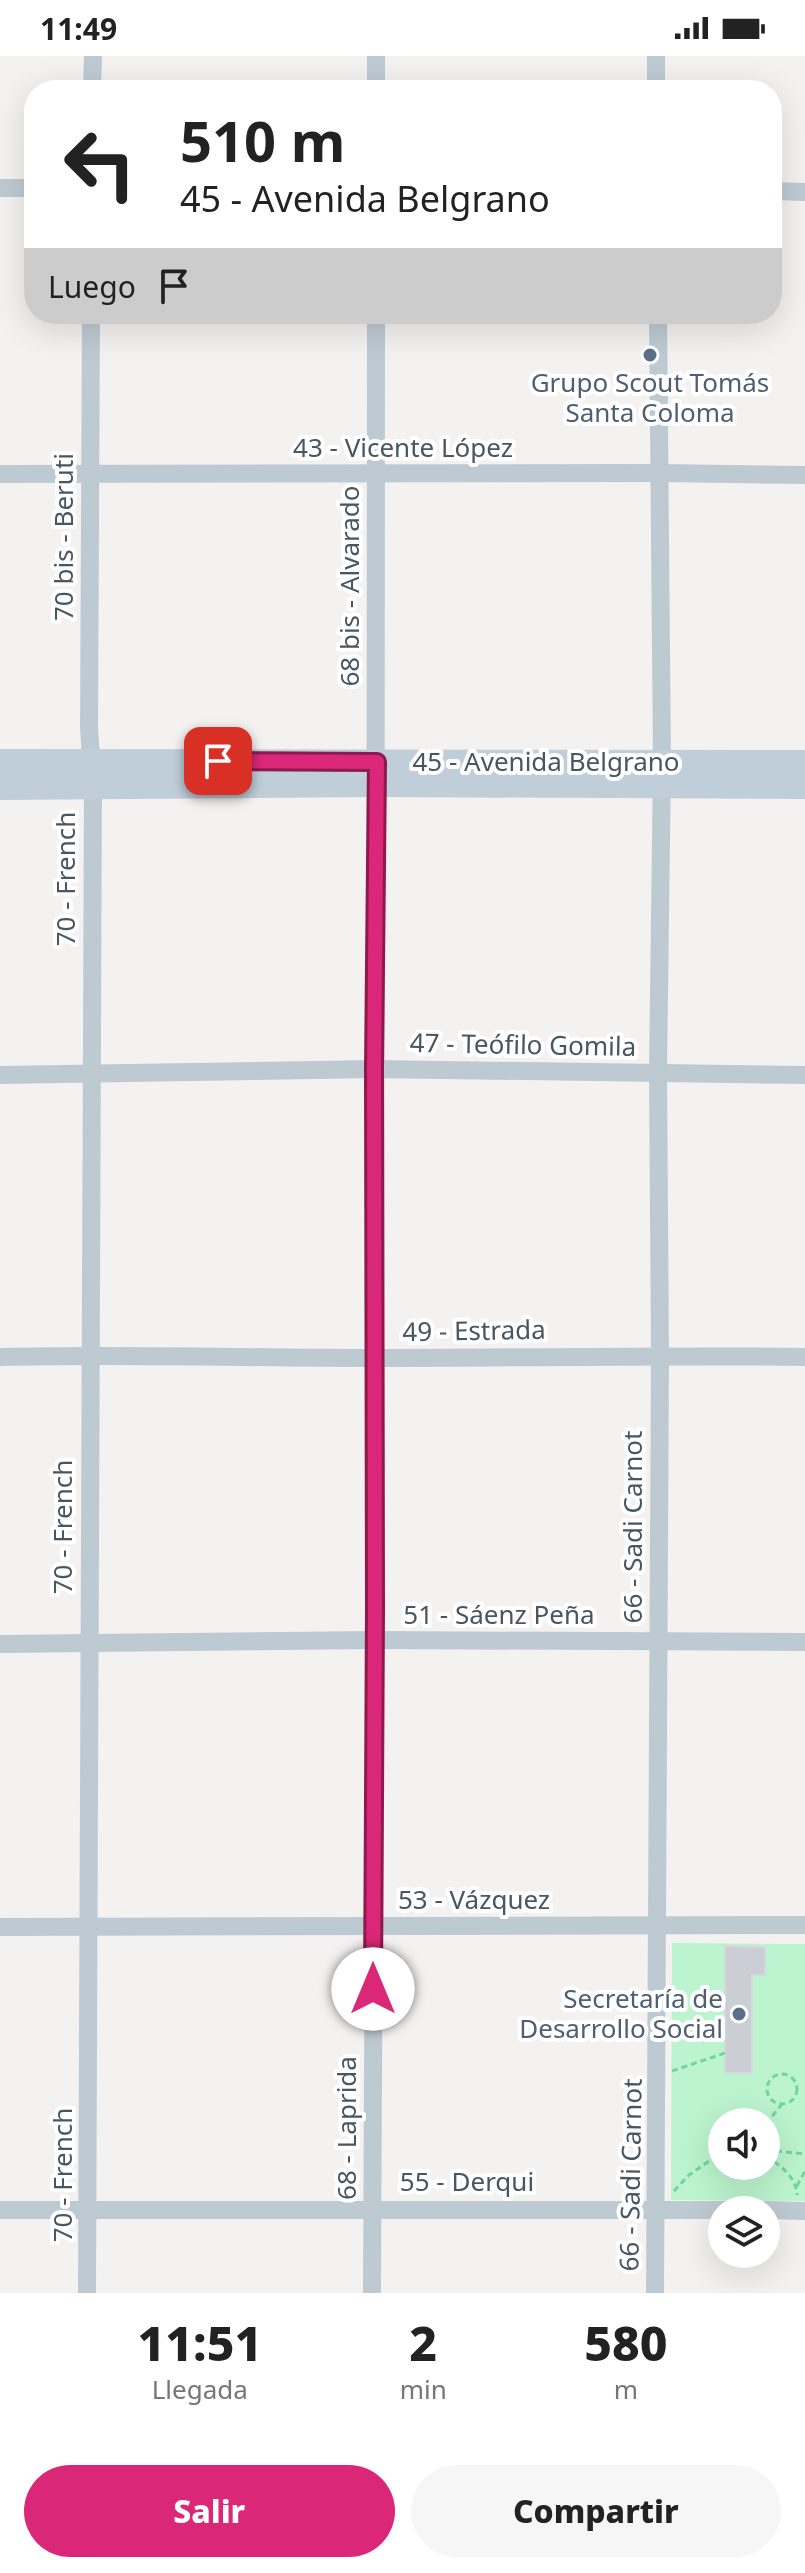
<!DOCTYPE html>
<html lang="es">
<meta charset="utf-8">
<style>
:root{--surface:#fff;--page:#f6f6f6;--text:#222;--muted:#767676;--accent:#db2777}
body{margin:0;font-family:"Noto Sans",sans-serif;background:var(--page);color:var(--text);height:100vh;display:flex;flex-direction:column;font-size:30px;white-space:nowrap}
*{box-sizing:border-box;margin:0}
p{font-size:26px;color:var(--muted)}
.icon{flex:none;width:44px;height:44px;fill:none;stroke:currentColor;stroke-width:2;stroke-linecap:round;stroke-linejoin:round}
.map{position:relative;height:2237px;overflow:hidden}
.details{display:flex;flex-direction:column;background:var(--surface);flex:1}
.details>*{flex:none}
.guide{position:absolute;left:24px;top:24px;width:758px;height:244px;border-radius:32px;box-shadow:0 8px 32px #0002;background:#fff;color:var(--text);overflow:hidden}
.buttons{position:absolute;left:708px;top:2052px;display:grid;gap:16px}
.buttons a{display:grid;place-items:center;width:72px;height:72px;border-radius:50%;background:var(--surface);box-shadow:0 8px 32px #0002;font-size:40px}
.pin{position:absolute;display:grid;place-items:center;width:68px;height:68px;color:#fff;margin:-34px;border-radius:16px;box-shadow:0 4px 12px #0006}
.me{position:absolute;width:88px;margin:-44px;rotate:0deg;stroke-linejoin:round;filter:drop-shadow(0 0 6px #0008)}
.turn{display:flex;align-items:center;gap:28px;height:168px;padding:0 24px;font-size:36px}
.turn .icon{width:104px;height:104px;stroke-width:2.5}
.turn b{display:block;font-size:56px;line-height:68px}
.then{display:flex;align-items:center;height:76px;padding:0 24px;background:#0003;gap:16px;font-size:30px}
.eta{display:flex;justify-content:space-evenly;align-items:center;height:136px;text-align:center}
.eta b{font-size:48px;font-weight:800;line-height:56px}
.cta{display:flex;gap:16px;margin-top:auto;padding:16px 24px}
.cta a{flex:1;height:92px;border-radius:48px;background:var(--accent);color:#fff;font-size:32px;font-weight:800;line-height:92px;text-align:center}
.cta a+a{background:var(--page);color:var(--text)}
.status{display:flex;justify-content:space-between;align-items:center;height:56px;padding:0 40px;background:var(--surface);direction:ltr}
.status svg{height:22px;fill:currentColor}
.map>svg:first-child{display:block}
</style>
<div class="status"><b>11:49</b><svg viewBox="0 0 49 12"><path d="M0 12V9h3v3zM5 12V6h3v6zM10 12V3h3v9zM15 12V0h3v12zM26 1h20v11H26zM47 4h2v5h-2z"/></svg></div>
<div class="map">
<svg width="805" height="2237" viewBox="0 0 805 2237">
<rect width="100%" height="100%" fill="#f4f1f1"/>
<path fill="#bcf4cf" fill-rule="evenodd" d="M672,1887l133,1v257l-134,-1zM722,2066h44v44h-44z"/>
<polygon fill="#cbced4" stroke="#d5d8dd" stroke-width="2" points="725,1890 765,1891 765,1919 752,1919 752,2017 725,2017"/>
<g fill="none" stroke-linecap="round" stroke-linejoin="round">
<g stroke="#70d69e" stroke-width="3" stroke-dasharray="6 4" stroke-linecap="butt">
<polyline points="672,2015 725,1997"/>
<circle cx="782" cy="2033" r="15"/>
<polyline points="766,2068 782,2048"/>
<polyline points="766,2094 805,2098"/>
<path d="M766,2100c14,9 31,22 31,39"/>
<polyline points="797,2130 805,2115"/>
<polyline points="674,2135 689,2119 722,2096"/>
</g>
<g stroke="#becad2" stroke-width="18">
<polyline points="376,0 376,34"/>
<polyline points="92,34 93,0"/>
<polyline points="656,34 656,0"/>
<polyline points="0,132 34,132"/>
<polyline points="772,135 805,136"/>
<polyline points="0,418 661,417 805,419"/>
<polyline points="0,1019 374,1013 805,1019"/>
<path d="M0,1301c125,-3 250,1 375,1 144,0 287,-3 430,-1"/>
<polyline points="0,1588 375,1584 805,1586"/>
<polyline points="0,1871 805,1869"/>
<polyline points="0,2154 743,2154"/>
<polyline points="766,2154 805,2155"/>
<polyline points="87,2237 93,730 89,672 91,258"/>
<polyline points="372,2237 375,1584 376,258"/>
<polyline points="655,2237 660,1299 658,1017 662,705 658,258"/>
</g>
<g stroke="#c0ceda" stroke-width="26">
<polyline points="0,706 805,707"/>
<polyline points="0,731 375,728 805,730"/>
</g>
</g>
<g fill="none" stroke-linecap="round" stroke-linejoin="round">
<defs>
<polyline id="route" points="218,705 377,706 374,1013 375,1553 373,1933"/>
</defs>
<use href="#route" stroke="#8e194d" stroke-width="20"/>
<use href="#route" stroke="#db2777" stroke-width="14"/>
</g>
<g fill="#5c6f8a" stroke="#fff" stroke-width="3">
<circle cx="650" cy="299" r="8"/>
<circle cx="739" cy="1958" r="8"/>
</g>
<g text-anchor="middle" stroke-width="8" stroke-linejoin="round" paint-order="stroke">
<g font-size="26" fill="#4e5e75" stroke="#fff">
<text x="650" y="336">Grupo Scout Tomás<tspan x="650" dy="30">Santa Coloma</tspan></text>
<text x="723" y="1952" text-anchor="end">Secretaría de<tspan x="723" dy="30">Desarrollo Social</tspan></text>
</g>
<g font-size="26" fill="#475661" stroke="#fff">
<text x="403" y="401">43 - Vicente López</text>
<text transform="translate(64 481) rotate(-90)" y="9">70 bis - Beruti</text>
<text transform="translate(350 530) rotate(-90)" y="9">68 bis - Alvarado</text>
<text x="546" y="715">45 - Avenida Belgrano</text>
<text transform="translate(66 823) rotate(-90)" y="9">70 - French</text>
<text transform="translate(523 989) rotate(1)" y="9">47 - Teófilo Gomila</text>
<text transform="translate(474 1275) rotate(-1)" y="9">49 - Estrada</text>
<text transform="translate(63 1471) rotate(-90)" y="9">70 - French</text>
<text transform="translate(633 1471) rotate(-90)" y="9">66 - Sadi Carnot</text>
<text x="499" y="1568">51 - Sáenz Peña</text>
<text x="474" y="1853">53 - Vázquez</text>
<text transform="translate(347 2072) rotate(-90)" y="9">68 - Laprida</text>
<text transform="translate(63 2119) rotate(-90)" y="9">70 - French</text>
<text transform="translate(631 2119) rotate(-89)" y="9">66 - Sadi Carnot</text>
<text x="467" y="2135">55 - Derqui</text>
</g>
</g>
</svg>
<div class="buttons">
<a><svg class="icon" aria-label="sound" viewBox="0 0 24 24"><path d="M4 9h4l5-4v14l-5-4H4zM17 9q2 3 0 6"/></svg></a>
<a><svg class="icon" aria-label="layers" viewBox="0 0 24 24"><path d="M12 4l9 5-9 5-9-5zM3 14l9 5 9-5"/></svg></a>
</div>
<div class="pin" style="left:218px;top:705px;background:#d93025"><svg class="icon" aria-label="arrive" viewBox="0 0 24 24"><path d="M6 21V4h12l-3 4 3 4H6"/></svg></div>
<svg class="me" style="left:373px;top:1933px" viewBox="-20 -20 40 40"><circle r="19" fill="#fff"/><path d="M0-13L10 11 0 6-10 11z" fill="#db2777"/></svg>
<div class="guide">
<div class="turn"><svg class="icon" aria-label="left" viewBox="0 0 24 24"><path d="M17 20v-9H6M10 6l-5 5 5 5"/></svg><div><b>510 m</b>45 - Avenida Belgrano</div></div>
<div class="then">Luego<svg class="icon" aria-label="arrive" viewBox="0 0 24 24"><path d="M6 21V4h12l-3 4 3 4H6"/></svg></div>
</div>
</div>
<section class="details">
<div class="eta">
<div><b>11:51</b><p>Llegada</p></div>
<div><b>2</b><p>min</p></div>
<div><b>580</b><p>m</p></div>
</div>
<div class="cta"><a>Salir</a><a>Compartir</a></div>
</section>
